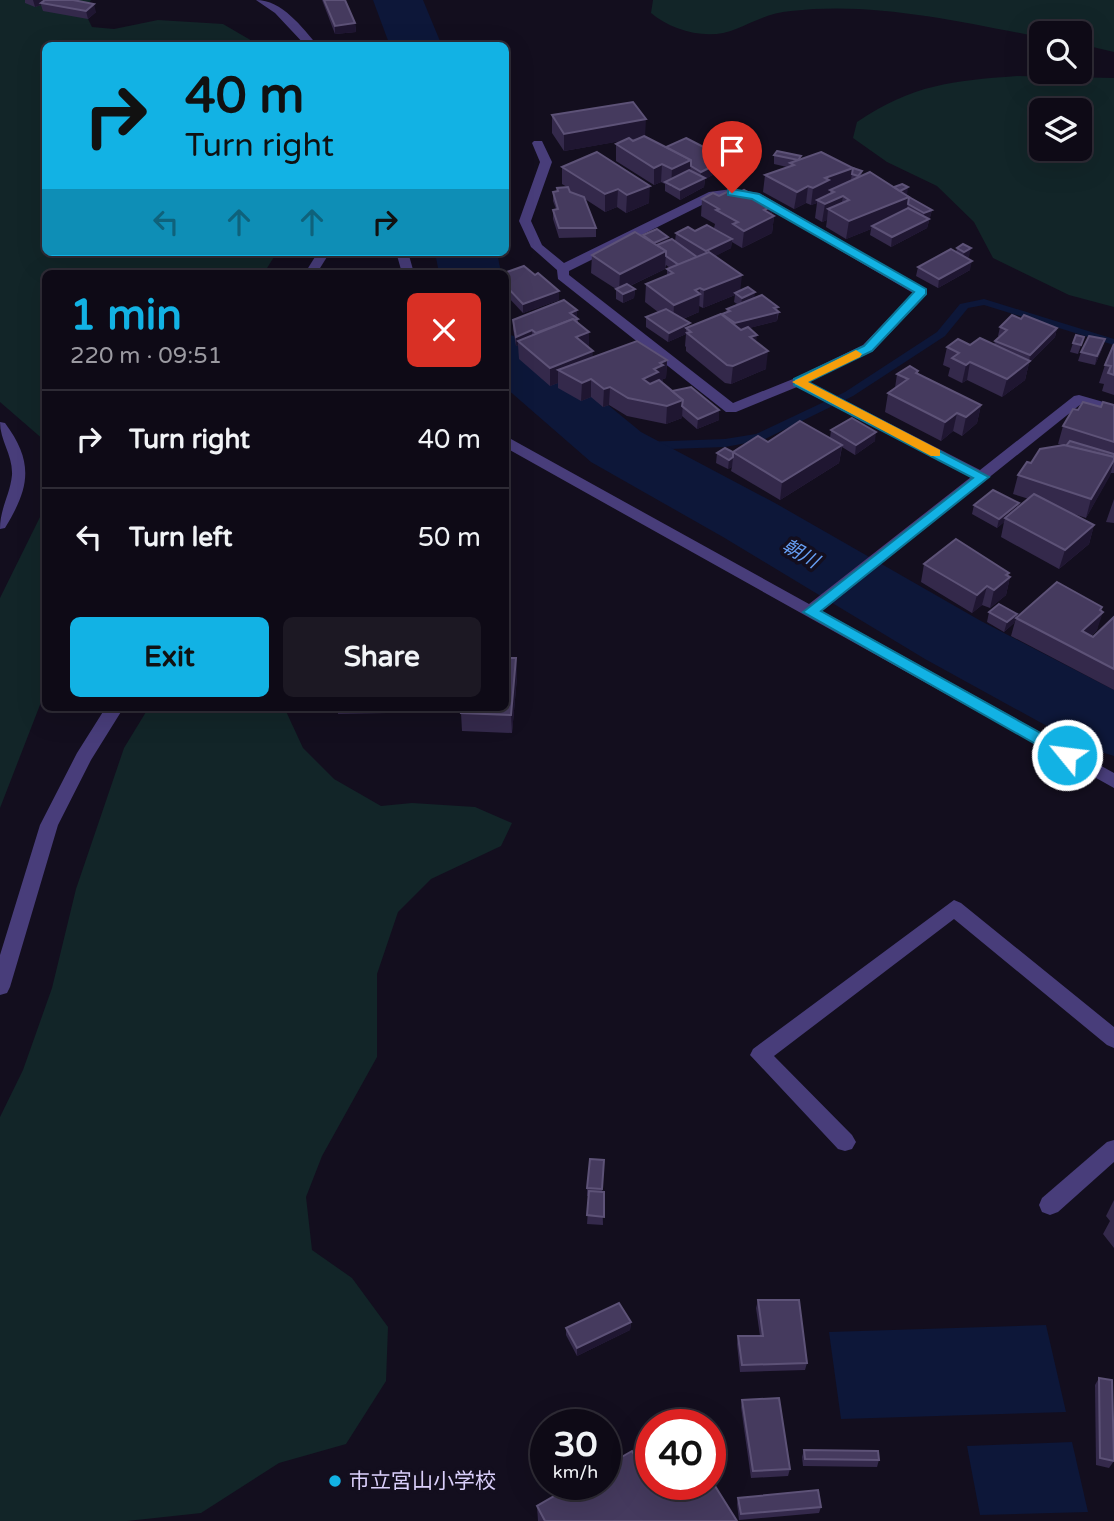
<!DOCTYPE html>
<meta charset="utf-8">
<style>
:root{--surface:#0e0a16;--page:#1c1823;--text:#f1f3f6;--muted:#9b9aa1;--line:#2e2b35;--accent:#12b2e4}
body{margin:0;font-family:"Varela Round","Noto Sans JP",sans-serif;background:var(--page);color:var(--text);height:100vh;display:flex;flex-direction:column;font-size:26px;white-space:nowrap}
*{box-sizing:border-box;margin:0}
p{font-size:23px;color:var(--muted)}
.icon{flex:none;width:38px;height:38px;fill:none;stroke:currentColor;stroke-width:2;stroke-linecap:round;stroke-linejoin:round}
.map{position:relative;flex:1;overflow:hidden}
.side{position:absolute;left:42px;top:270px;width:467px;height:441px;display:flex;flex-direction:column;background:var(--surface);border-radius:10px;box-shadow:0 7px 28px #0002,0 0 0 2px var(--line)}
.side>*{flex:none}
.hud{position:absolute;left:42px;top:42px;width:467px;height:214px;border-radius:10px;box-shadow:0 7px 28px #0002,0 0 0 2px var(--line);background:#12b2e4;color:#111;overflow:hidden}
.buttons{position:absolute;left:1029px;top:21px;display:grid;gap:14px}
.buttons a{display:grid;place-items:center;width:63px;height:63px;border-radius:10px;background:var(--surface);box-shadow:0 7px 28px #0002,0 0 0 2px var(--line);font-size:35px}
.speed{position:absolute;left:530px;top:1409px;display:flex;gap:14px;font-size:35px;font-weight:700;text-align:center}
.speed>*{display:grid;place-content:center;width:91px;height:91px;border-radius:50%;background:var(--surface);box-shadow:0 7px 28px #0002,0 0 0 2px var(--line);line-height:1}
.speed small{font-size:18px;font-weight:400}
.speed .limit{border:10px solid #d22;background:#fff;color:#111}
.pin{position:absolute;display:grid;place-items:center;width:60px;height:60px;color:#fff;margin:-72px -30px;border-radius:50% 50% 50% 0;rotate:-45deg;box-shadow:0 0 7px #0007}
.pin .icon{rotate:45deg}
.me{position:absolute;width:77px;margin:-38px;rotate:299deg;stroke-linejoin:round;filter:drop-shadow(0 0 5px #0008)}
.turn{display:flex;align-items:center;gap:24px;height:147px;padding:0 28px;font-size:32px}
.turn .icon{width:91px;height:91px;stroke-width:2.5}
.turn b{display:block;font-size:49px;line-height:60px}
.lanes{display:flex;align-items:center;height:66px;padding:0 28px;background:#0003;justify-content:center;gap:35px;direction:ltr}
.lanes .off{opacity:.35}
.round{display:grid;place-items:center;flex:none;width:74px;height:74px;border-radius:10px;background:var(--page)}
.headline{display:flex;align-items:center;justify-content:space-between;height:119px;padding:0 28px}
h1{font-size:42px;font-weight:700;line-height:52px;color:var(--accent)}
.action{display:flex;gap:14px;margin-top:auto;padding:14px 28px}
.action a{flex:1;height:80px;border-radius:10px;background:var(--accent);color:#111;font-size:28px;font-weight:700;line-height:80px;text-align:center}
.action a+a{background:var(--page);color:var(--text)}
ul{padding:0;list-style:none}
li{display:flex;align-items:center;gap:21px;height:98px;padding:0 28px;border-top:2px solid var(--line)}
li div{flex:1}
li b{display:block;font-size:26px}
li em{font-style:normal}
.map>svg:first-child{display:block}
</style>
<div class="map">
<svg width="1114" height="1521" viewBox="0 0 1114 1521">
<rect width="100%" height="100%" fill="#130e1e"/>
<g fill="#122528" fill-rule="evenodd">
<polygon points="0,0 91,0 84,11 92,27 114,29 158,20 223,24 259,45 46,46 46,252 277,252 264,273 46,273 45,692 0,808 0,598 41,515 45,441 0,402"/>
<path d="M653,0h461v52l-34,-8v-11h-39v4c-81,-15 -167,-36 -250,-26 -22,2 -36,10 -55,18 -27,12 -64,2 -85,-16z"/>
<path d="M1017,76l97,2v229l-45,-12 -76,-37 -19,-36 -37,-36 -50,-24 -34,-24 4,-16c57,-38 95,-41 160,-46zM1041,110h39v39h-39z"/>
<polygon points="149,707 284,707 303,748 334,779 381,806 412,803 475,807 512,823 501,846 431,879 398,912 377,974 377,1057 322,1156 306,1197 312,1250 352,1278 388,1327 386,1381 346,1444 279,1463 201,1513 127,1521 0,1521 0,1117 23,1070 52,988 76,889 124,748"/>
</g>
<g fill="#0d1739">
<polygon points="1046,1325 1066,1412 841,1419 829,1332"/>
<polygon points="1072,1442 1088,1512 980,1515 967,1446"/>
</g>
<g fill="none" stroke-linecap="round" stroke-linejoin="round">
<polygon fill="#0d1739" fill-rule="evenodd" points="984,299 1114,339 1114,345 984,305 968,308 945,336 853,396 763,440 725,447 616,451 610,447 616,443 725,439 756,434 845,392 937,332 960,304"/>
<g fill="#0d1739" fill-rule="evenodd">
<polygon points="373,0 423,0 442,46 390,46"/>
<polygon points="435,252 497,252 501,273 439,273"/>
<polygon points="506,334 529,340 641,432 775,503 981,621 1114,690 1114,756 1085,747 925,659 723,537 591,462 506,388"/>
</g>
<g fill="#483d7a" fill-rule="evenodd">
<path d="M256,0c26,0 46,27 62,46h-12l-31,-33z"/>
<path d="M534,141h8l10,21 -21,59 11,24 22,18 145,-71 23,-3 27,4 167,96v6l-53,56 -64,31 171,88 94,-74 5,-1 35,10v8l-33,-9 -259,207 292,162v15l-608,-340v-10l5,1 298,165 162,-127 -174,-90 -61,25h-10l-168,-133 -1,-9 -26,-23 -12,-26 21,-59 -8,-19zM732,197l20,2 161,94 -50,52 -70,34 -60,24 -164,-128v-4l147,-73z"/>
<polygon points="318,252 330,252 317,273 305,273"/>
<polygon points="396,252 408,252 414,273 402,273"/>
<path d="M0,422l5,1c29,39 25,64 0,105l-5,1c0,-21 10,-34 12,-54 1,-20 -12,-34 -12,-53z"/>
<polygon points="106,707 124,707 91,760 58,825 10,987 7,993 0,995 0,955 40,825 77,753"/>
<polygon points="954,900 961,903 1114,1027 1114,1048 1107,1045 954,919 774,1056 852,1135 856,1142 852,1149 845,1151 838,1149 750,1055 753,1049"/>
<polygon points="1114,1140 1114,1162 1058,1212 1050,1215 1042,1212 1039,1205 1042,1198 1107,1142"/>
</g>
</g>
<g fill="#34294b" fill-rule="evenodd">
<polygon points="25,0 73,0 96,12 88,19 43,11 41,5 35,7 25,3"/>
<polygon points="322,0 345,0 355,23 356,32 335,34"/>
<polygon points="552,115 645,136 666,147 727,159 726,168 705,179 704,187 680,200 665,191 665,184 661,182 654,185 616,161 616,144 626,140 564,151 552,133"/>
<polygon points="774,155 853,168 862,171 861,176 907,195 932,210 927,228 891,247 870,235 871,229 846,239 826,227 827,220 822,222 815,218 817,203 811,205 806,203 794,209 763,192 765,175 787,167 774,164"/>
<polygon points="562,167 649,203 626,213 617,207 605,212 585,199 596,228 596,237 559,238 553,219 553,210 556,209 553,201 553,192 557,192 557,188 567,187 562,184"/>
<polygon points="736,194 773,206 772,214 774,216 772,233 742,248 732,242 732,238 714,228 715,224 701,216 702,199"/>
<path d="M695,231l37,8 -1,9 -16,8 25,35 39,21 -2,9 -28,7 7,14 10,27 -35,15 -6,-1 -39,-32v-4l-1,-1 1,-12 -18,8 -22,-15v-10l12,-5 -13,-10 1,-18 21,-8v-7l3,-1 -4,-3 -1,4 -35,17 5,3 -1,9 -11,5 -7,-4v-10l-25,-16 1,-18 51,-18v-2l25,2v3l7,1 1,-8zM735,295l-1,7 3,2 -10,5 -1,3 -4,3 -32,11v-3l-7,-4 16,-7v-6l4,2z"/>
<polygon points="963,244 969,257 967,258 970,270 938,288 916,276 918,267 956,252 957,248"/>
<polygon points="506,273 559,300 523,313 506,295"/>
<polygon points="577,310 577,318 578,319 578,323 589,332 589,348 592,357 667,360 666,378 663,379 662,383 672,391 719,420 697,429 682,416 682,418 666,424 627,416 609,405 603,407 591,397 581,401 558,388 558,383 550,386 519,359 518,345 516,346 513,329 513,320"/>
<polygon points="1021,319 1057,328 1055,337 1029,363 1025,380 1002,397 967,380 962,383 948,376 950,368 943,365 947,347 970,345 994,345 995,341 1000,337 998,336 1000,327"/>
<polygon points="1084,337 1078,354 1070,352 1073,343"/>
<polygon points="1114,344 1114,395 1102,391 1104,384 1099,383 1105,365"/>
<polygon points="1102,349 1095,365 1078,361 1081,352"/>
<polygon points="918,371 918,374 981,405 977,423 962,436 953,431 941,441 885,412 888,393 895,388 897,374"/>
<polygon points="1114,405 1114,473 1111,473 1086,518 1068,512 1094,525 1089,544 1059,569 1001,537 1004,522 997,528 972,514 974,505 1018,508 1029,499 1013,494 1018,475 1031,463 1062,445 1058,444 1063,426 1078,410"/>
<polygon points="831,430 875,441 855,455 842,447 839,463 780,500 731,471 732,467 728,469 716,463 717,453 733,452 768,442 830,438"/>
<polygon points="1114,499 1114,523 1106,522"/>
<polygon points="924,564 1009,573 1008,576 1010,577 1006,595 990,608 982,605 972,613 921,582"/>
<polygon points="1102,607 1097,630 1091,636 1093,637 1114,617 1114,690 1011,636 1016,618"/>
<polygon points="989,612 1017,614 1014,623 1004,632 987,622"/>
<polygon points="509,632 509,658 516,658 517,677 512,733 462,731 461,713"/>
<polygon points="338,707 387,707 387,713 338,714"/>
<polygon points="604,1160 602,1192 603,1225 587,1224 589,1196 587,1196 587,1188"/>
<polygon points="1114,1200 1114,1248 1103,1234 1110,1221 1106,1216"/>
<polygon points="758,1300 807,1363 805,1370 740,1372 737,1344 738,1336 760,1336 756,1308"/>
<polygon points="631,1322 630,1330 577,1356 566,1335 566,1328"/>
<polygon points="1099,1378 1114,1461 1109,1468 1096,1465 1095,1385"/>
<polygon points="742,1400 790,1469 788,1476 751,1478 741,1407"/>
<polygon points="804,1450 879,1460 877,1467 803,1466 802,1457"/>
<polygon points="638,1461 737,1521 538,1521 537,1506"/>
<polygon points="738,1498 821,1507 819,1513 739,1520 737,1504"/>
</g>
<g fill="#1f1631">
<polygon points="33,0 53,0 41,3 41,5 35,7"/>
<polygon points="94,4 96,12 88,19 86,11"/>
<polygon points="355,23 356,32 335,34 335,26"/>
<polygon points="646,119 645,137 564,151 564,134"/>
<polygon points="727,159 726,168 705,179 704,187 680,200 680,190 700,180 701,172"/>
<polygon points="691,160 690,177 671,187 672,169"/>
<polygon points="662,164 661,182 654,185 654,168"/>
<polygon points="853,168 850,185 830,190 830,193 827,194 827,197 817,200 817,203 811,205 813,188 825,178"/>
<polygon points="650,186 649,203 626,213 627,195"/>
<polygon points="808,186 806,203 794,209 797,192"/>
<polygon points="908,187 907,196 898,192"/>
<polygon points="618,189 617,207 605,212 605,194"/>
<polygon points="843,196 840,214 828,209 827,220 822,222 825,204"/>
<polygon points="909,197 906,214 872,226 871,229 846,239 849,221"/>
<polygon points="773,206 771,217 774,216 772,233 742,248 744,231 764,210"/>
<polygon points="932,210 927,228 891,247 892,237 923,222 924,213"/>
<polygon points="668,237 668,246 654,248 654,243"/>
<polygon points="732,239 731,248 706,261 706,251"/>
<polygon points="971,248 969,257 962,261 964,252"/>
<polygon points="666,251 665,269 619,291 620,274"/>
<polygon points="972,261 970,270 938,288 939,279"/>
<polygon points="742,275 740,293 735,293 735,295 703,308 704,290"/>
<polygon points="700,288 699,312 673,323 674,305 695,290"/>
<polygon points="635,289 634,298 623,303 623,294"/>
<polygon points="559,291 559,300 523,313 523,304"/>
<polygon points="755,292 754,301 741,307 742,298"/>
<polygon points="778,307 777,321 734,332 735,323"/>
<polygon points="577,310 577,320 570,313"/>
<polygon points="690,323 690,331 686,328 686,334 668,342 669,333"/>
<polygon points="1057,328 1055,337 1029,363 1025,380 1002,397 1007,379 1029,362 1030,355"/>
<polygon points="532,330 532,339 518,341 518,345 516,346 516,337"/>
<polygon points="589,332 589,350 576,337"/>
<polygon points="757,335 755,353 750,337"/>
<polygon points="1105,339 1102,349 1095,365 1097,356"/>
<polygon points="593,351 592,369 558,370 558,383 550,386 550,368"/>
<polygon points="768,351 766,369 731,384 733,366"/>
<polygon points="667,360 666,378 663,379 662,384 657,390 643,379 654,369 660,363"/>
<polygon points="970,362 967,380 962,383 966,365"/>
<polygon points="591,379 591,397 581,401 582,383"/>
<polygon points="610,387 609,405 603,407 604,389"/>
<polygon points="683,400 682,418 666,424 667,406"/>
<polygon points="981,405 977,423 962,436 966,417"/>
<polygon points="719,410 719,420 697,429 698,419"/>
<polygon points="957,413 953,431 941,441 945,422"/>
<polygon points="876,432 875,441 855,455 856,445"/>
<polygon points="842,445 839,463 780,500 782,482"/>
<polygon points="733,457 732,467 728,469 729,460"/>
<polygon points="1114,460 1110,476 1086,518 1091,499"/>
<polygon points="1019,503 1016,513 1005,518 1004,522 997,528 999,519"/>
<polygon points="1094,525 1089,544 1059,569 1065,550"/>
<polygon points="1009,573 1007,580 1010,577 1006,595 990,608 994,590 1006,575"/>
<polygon points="987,586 982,605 972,613 977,595"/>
<polygon points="1102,607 1099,615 1103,612 1097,630 1077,649 1082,631"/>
<polygon points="1017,614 1014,623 1004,632 1007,622"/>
<polygon points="509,632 510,651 507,676 507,658"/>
<polygon points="516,658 517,677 512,733 511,715"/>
<polygon points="631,1322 630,1330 577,1356 577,1348"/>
</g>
<g fill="#453a5e" stroke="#5d5277" stroke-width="2">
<polygon points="45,0 73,0 94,4 86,11 41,3"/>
<polygon points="324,0 345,0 355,23 335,26"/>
<polygon points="633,102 646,119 564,134 552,115"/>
<polygon points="644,136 691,160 672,169 662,164 654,168 616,144 629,138 633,141"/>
<polygon points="686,138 727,159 701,172 691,166 691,160 666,147"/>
<polygon points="777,151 801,156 798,160 774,155"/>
<polygon points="597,152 650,186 627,195 618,189 605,194 562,167"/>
<polygon points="821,152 853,168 825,178 829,180 813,188 808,186 797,192 765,175 794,165 790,163"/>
<polygon points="853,168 862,171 858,176 852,174"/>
<polygon points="689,170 705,178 680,190 665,182"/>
<polygon points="870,172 909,197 849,221 828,209 849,200 843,196 825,204 817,200 834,192 830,190"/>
<polygon points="902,184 908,187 900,191 894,187"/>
<polygon points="568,187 570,192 584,197 596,228 559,228 553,210 558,209 553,192 558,191 557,188"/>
<polygon points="731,190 736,194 744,190 773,206 764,210 774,216 744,231 733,224 738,222 716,210 719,209 702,199 713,193 719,196"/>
<polygon points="909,197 932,210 924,213 908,204"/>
<polygon points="908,208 929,219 892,237 872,226"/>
<polygon points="707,225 732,239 706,251 676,233 688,227 695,231"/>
<polygon points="657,229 668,237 654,243 643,235"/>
<polygon points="635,232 666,251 620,274 592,255"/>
<polygon points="672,239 697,257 679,265 666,256 666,251 657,245"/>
<polygon points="963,244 971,248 964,252 957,248"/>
<polygon points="951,249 972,261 939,279 918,267"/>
<polygon points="709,252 742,275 704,290 700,288 695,290 700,294 674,305 646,284 673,273 667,269"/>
<polygon points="524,266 535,275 538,273 559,291 523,304 506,286 506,273 504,273"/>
<polygon points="627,284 635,289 623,294 616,289"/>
<polygon points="748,287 755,292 742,298 735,293"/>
<polygon points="762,295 778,307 774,308 779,312 735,323 722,314 730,311 727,309"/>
<polygon points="564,300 577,310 570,313 578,319 575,320 573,319 536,333 532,330 516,337 513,320"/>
<polygon points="666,309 690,323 669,333 646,317"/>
<polygon points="721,314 741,330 748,327 757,335 750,337 768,351 733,366 727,365 687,333 691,332 686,328"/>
<polygon points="1012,315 1021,319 1024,315 1057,328 1030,355 995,341 1007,330 1000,327"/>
<polygon points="573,319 589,332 576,337 593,351 550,368 518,341"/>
<polygon points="1076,335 1084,337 1081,345 1073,343"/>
<polygon points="1089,336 1105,339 1097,356 1081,352"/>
<polygon points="980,338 1030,361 1007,379 970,362 966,365 952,358 959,353 947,347 958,339 970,345"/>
<polygon points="637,341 667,360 660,363 663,365 654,369 658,372 643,379 650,384 659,380 683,400 667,406 628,398 610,387 604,389 591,379 582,383 558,370"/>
<polygon points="1114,344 1114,375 1108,373 1111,366 1105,365"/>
<polygon points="910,366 918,371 916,373 981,405 966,417 957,413 945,422 888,393 908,379 897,374"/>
<polygon points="691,387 719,410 698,419 682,406 683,400 672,391"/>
<polygon points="1083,402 1101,407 1103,402 1114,405 1114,442 1063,426 1073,409 1078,410"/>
<polygon points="852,418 876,432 856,445 831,430"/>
<polygon points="800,421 842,445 782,482 733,452 758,436 768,442"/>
<polygon points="1070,441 1114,454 1114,457 1066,446"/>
<polygon points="1064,445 1114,457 1114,460 1091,499 1018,475 1027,462 1031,463 1040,449"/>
<polygon points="725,448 733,452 733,457 729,460 717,453"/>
<polygon points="993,490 1019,503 999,519 974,505"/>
<polygon points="1034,494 1094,525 1065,550 1005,518"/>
<polygon points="956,539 1009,573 1006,575 1010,577 994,590 987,586 977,595 924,564"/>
<polygon points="1057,582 1102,607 1100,610 1103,612 1082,631 1093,637 1114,617 1114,669 1016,618"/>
<polygon points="999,604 1017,614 1007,622 989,612"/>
<polygon points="506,632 509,632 507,658 516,658 511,715 461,713 462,707 506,707"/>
<polygon points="590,1159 604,1160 602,1189 587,1188"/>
<polygon points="589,1191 604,1192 604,1217 587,1215"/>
<polygon points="758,1300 799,1300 807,1363 742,1365 738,1336 763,1336"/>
<polygon points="619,1303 631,1322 577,1348 566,1328"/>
<polygon points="1099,1378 1112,1380 1114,1461 1100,1458"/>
<polygon points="779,1398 790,1469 753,1471 742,1400"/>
<polygon points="804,1450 878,1451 879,1460 805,1459"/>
<polygon points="632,1451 638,1461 651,1453 651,1484 710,1484 710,1478 737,1521 545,1521 537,1506 575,1484 606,1484 606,1466"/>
<polygon points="818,1490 821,1507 741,1514 738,1498"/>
</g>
<polygon fill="#12b2e4" stroke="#0c7494" stroke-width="2" points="732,189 759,194 926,289 926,294 872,351 808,382 989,477 821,611 1073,751 1073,759 1062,759 803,612 973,478 794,385 794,379 864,346 914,292 752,199 728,195 728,190"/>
<polygon fill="#f59e0b" points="856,350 862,354 860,357 808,382 940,450 940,456 931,456 792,382"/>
<circle fill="#12b2e4" stroke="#130e1e" stroke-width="2.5" cx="335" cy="1481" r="7"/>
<g text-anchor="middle" stroke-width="7" stroke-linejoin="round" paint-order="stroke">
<g font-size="19" font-style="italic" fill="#669ef3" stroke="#130e1e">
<text transform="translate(801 553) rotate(30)" y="7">朝川</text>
</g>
<g font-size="21" fill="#dacffb" stroke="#130e1e" text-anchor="start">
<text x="349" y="1488">市立宮山小学校</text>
</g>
</g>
</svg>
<div class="buttons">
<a><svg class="icon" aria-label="search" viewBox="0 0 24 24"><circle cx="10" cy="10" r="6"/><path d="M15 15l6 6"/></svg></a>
<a><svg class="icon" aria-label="layers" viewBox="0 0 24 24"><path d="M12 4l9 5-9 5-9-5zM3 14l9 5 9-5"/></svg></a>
</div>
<div class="speed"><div>30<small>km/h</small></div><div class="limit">40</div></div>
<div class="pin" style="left:732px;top:193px;background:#d93025"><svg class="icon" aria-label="arrive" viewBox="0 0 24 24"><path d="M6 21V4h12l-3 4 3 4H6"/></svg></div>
<svg class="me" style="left:1067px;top:755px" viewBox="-20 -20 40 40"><circle r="17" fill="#12b2e4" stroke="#fff" stroke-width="3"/><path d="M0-11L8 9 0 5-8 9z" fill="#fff"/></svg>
<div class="hud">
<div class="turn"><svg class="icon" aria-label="right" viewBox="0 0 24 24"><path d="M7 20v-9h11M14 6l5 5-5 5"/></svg><div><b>40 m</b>Turn right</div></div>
<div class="lanes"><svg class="icon off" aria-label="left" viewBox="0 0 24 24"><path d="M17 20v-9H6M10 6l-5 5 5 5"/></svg><svg class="icon off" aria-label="ahead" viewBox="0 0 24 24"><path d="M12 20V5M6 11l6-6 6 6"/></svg><svg class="icon off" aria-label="ahead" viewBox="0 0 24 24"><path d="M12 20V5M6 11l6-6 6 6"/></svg><svg class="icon" aria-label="right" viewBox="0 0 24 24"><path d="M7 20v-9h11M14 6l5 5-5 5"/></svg></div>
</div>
<section class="side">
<div class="headline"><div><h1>1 min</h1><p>220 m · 09:51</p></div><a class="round" style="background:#d93025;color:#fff"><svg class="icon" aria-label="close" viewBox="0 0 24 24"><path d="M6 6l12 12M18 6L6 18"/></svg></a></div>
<ul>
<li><svg class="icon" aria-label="right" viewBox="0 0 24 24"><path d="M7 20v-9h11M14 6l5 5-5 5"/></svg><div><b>Turn right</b></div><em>40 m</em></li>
<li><svg class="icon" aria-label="left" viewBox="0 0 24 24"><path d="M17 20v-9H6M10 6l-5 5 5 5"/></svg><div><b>Turn left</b></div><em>50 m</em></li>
</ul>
<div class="action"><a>Exit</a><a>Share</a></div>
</section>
</div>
